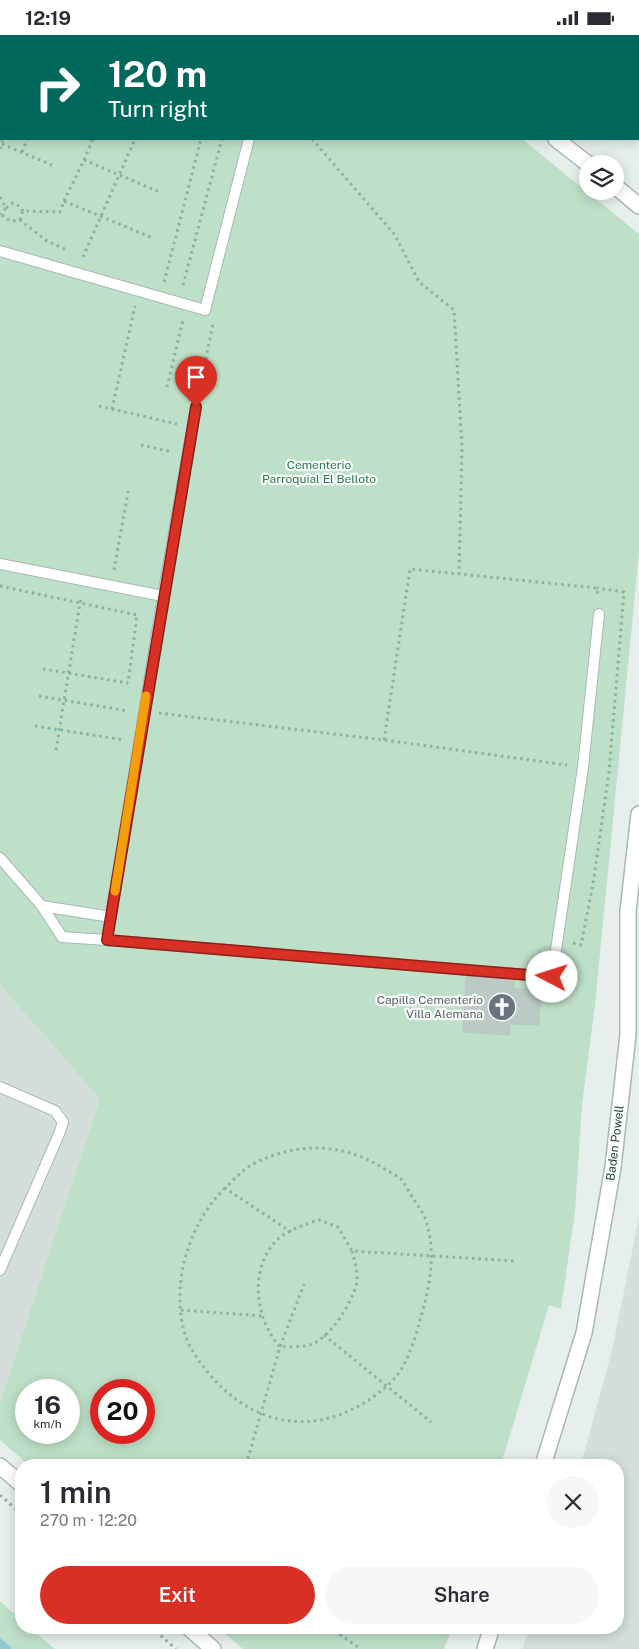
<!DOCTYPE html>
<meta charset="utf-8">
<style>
:root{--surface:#fff;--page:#f7f7f7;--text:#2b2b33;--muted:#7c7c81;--accent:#d93025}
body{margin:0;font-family:"Public Sans",sans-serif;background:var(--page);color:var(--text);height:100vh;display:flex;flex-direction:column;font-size:19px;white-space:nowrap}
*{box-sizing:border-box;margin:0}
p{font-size:16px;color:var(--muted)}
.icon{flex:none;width:28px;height:28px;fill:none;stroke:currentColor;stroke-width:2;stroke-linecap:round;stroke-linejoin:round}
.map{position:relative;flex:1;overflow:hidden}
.details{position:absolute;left:15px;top:1424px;width:609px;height:175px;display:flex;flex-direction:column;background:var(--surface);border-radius:20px;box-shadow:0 2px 12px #0003}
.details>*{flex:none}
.guide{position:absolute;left:0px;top:0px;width:640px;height:105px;box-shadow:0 2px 12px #0003;background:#00695c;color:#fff;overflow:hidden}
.buttons{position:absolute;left:579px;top:120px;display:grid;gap:10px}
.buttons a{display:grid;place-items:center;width:45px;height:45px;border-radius:50%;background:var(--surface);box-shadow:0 2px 12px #0003;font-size:25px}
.speed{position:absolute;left:15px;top:1344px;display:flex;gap:10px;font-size:25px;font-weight:700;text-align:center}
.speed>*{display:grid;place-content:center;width:65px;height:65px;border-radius:50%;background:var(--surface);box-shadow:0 2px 12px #0003;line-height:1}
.speed small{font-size:12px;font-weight:400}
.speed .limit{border:8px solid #d22;background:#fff;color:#111}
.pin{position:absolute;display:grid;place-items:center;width:42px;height:42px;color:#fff;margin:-51px -21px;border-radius:50% 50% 50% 0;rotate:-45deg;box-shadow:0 0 5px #0007}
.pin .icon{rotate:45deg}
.me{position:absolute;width:55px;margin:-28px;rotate:275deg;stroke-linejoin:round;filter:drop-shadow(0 0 4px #0008)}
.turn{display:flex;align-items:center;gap:18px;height:105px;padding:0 25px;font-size:22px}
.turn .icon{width:65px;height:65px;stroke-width:2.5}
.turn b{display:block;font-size:35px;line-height:42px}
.round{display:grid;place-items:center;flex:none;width:52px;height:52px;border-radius:26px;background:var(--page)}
.headline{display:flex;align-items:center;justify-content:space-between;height:85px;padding:0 25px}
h1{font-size:30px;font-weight:600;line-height:38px}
.cta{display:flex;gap:10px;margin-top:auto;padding:10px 25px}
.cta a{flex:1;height:58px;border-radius:30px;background:var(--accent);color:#fff;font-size:20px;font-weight:600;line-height:58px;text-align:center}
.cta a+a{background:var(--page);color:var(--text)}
.status{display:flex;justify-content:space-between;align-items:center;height:35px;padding:0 25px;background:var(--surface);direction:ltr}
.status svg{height:14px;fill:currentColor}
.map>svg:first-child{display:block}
</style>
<div class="status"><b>12:19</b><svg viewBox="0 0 49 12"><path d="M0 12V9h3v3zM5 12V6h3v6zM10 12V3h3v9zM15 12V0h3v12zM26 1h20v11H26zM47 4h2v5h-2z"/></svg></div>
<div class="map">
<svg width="639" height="1614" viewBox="0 0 639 1614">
<rect width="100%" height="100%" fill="#e6efeb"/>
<g fill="#d4dfda">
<polygon points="0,950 100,1064 0,1367"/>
<polygon points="639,1182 639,1614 522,1614 530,1593 618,1592 618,1430 581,1430 613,1311"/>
</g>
<g fill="#bfe0c8" fill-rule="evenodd">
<path d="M0,0h394l2,1h-395v103h521l117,95v319l-44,452 -13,100 -7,106 -14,98 -12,-4 -48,160h-472l-29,-25v-38l100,-303 -100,-114zM26,1355h43v43h-43zM101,1355h43v43h-43z"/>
<polygon points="0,1566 21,1585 21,1592 30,1593 55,1614 0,1614"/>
<polygon points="218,1593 452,1593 444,1614 243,1614"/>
</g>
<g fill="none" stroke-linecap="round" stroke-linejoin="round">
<polyline stroke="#8ec9d4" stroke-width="8" points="0,1608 7,1614"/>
</g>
<polygon fill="#bbcac4" stroke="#b8c9c2" points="466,941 515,944 514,954 541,955 539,990 510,989 509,1000 463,997"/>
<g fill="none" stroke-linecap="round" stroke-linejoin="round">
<defs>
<g id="lane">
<polyline points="90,1 91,0"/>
<polyline points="275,1 276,0"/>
<polyline points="0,216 205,275 249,104"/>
<polyline points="0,529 163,561 196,371"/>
<polyline points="163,561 107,905 552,942 583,732 599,579"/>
<polyline points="0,823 42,871 111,882"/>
<polyline points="42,871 62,902 107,905"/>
<polyline points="0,1052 55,1076 63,1087 59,1099 0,1235"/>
</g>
<g id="street">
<polyline points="426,0 428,1"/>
<polyline points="556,104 588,129"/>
<polyline points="615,151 639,171"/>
<polyline points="543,1430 584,1298 613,1132 628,1000 628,876 639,779"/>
<polyline points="485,1614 492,1592"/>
</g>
<g id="secondary">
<polyline points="0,1431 21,1449"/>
<polyline points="188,1592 213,1614"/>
</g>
</defs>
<use href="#lane" stroke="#a8b8b2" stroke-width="12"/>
<use href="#street" stroke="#a8b8b2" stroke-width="18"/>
<use href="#secondary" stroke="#a4bbb3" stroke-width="18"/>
<g stroke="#86b3a5" stroke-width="3" stroke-dasharray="2.5 4" stroke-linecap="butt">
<polyline points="37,1 37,0"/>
<polyline points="140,1 140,0"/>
<polyline points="229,1 229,0"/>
<polyline points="250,1 250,0"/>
<polyline points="303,1 303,0"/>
<polyline points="312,104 395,200 419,247 454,275 462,412 459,539"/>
<polyline points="2,109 52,130"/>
<polyline points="0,114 3,104"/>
<polyline points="22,117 27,104"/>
<polyline points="84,125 93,104"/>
<polyline points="0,162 6,173 1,180"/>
<polyline points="64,166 84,125 162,158"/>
<polyline points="6,173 13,168 19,171 23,176"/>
<polyline points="2,180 10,186 20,185 47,206 67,215"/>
<polyline points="20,185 23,176 60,177 64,166 153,203"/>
<polyline points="83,222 135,104"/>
<polyline points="164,247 201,104"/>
<polyline points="183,250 222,104"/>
<polyline points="167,352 183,285"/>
<polyline points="199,356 213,289"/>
<polyline points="99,371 177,389"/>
<polyline points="112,374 135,271"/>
<polyline points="141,410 172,417"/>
<polyline points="114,535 129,452"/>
<polyline points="0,551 137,580 128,648"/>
<polyline points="43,634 128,648"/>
<polyline points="39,661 128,676"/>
<polyline points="159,678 384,705 567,730"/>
<polyline points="35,691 124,705"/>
<polyline points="384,705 410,534 597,553 598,562"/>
<polyline points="56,715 81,562"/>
<polyline points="573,908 581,910 593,849 609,737 624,557 597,553"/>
<path d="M225,1153c-36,35 -55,97 -40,146 5,16 15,29 26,42 50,58 119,60 176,10 18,-15 27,-43 33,-66 10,-33 17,-68 5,-102 -2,-6 -7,-12 -11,-18 -4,-6 -8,-15 -13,-21 -5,-4 -12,-7 -18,-11 -42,-26 -86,-26 -130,-4 -10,5 -20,17 -28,24l66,44"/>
<path d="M352,1216c3,11 7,24 4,35 -6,20 -25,50 -44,58 -9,4 -22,2 -32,3 -24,-27 -31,-74 -6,-104 10,-12 30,-18 45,-23l19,7 14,24 163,10"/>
<polyline points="181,1275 262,1281"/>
<polyline points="324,1300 431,1387"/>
<polyline points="246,1430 280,1312 304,1249"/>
<polyline points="0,1460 21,1479"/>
<polyline points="151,1592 176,1614"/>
<polyline points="329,1592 361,1614"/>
</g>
<use href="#lane" stroke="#fff" stroke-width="10"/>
<use href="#street" stroke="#fff" stroke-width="15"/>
<use href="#secondary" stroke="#fff" stroke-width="15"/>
</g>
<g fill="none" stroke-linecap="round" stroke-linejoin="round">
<defs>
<polyline id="route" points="196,372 107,905 552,942"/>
</defs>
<use href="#route" stroke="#8d1f18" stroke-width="12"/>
<use href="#route" stroke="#d93025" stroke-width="9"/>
<polyline stroke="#f59e0b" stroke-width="9" points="115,856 146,661"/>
</g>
<defs>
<symbol id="church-disc" viewBox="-11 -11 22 22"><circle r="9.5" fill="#6b7280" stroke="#f7fbf9"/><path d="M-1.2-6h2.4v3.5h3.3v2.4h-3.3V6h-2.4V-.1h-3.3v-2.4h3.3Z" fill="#fff"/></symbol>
</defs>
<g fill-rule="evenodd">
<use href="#church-disc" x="486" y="956" width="32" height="32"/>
</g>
<g text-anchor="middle" stroke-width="4.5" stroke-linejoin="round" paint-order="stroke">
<g font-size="12" fill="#2d7a4b" stroke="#f7fbf9">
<text x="319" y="434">Cementerio<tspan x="319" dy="14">Parroquial El Belloto</tspan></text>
</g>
<g font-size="12" fill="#5b616d" stroke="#f7fbf9" text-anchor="end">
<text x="483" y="969">Capilla Cementerio<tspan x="483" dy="14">Villa Alemana</tspan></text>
</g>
<g font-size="12" fill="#24423a" stroke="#f7fbf9">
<text transform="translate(615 1108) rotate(-83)" y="4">Baden Powell</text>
</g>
</g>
</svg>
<div class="buttons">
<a><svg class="icon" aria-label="layers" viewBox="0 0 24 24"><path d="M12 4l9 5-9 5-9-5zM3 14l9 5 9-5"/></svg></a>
</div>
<div class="speed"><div>16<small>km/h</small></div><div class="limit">20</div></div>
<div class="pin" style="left:196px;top:372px;background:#d93025"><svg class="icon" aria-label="arrive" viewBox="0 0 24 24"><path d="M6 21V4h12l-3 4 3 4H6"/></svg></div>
<svg class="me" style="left:552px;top:942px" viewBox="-20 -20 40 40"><circle r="19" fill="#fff"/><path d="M0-13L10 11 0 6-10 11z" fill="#d93025"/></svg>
<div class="guide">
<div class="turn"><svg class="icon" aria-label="right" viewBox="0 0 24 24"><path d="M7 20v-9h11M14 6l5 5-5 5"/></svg><div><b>120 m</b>Turn right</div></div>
</div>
<section class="details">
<div class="headline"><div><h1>1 min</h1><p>270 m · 12:20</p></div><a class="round"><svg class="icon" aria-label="close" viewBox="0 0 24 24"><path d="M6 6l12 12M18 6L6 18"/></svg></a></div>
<div class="cta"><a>Exit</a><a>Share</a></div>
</section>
</div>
